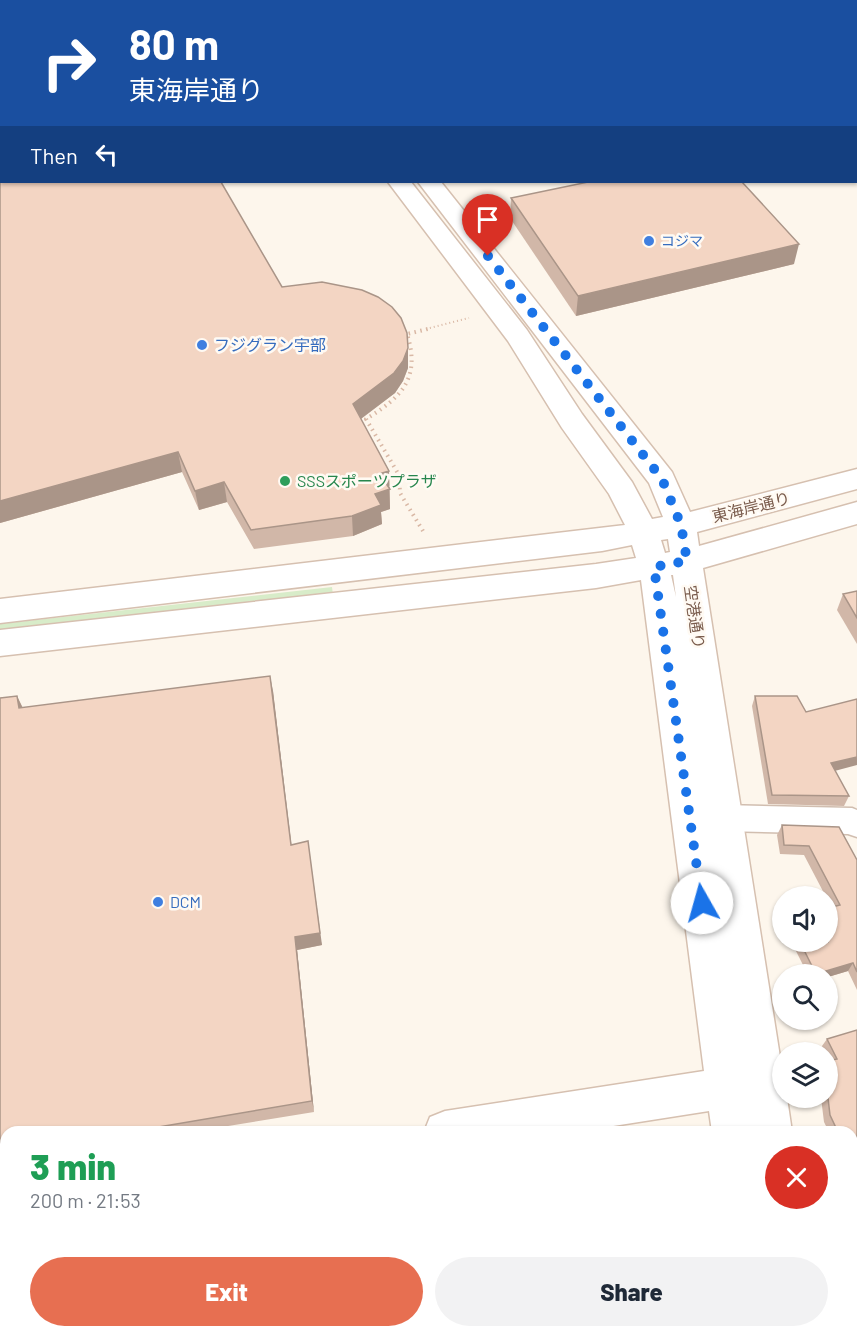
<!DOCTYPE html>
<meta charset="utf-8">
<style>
:root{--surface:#fff;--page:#f2f2f3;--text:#1f2937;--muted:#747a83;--accent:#e76f51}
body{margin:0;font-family:Barlow,"Noto Sans JP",sans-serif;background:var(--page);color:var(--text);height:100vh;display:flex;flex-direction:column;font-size:22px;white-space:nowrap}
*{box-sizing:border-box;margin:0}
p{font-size:20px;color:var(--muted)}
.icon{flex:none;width:33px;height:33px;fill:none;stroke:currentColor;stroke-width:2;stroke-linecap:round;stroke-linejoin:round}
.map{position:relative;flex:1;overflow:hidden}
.side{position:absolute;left:0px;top:1126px;width:858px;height:212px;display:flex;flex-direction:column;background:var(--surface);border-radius:18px 18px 0 0;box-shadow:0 2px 4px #0004}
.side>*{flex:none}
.banner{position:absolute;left:0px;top:0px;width:858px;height:183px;box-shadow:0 2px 4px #0004;background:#1a4fa0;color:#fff;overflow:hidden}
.controls{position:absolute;left:772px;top:886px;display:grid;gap:12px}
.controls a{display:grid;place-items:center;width:66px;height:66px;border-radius:50%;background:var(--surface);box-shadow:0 2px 4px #0004;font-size:30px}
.pin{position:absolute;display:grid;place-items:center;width:51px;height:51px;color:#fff;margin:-62px -26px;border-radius:50% 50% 50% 0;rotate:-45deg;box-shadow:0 0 6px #0007}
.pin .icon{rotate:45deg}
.me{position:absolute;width:66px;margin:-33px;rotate:353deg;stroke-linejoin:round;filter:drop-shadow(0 0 4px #0008)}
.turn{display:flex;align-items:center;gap:21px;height:126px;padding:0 30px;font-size:27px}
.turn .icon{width:78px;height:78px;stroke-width:2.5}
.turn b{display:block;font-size:42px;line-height:51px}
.then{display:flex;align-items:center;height:57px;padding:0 30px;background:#0003;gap:12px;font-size:22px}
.round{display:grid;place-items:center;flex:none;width:63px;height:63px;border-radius:32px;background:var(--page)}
.headline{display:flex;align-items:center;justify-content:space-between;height:102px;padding:0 30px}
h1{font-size:36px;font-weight:800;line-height:45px;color:#1e9e55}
.button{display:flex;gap:12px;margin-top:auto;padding:12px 30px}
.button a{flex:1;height:69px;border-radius:36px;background:var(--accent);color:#fff;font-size:24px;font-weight:800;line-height:69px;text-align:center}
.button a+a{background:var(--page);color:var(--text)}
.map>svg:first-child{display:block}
</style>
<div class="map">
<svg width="857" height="1337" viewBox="0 0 857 1337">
<rect width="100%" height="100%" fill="#fdf6ec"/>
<polygon fill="#d8ecc9" points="332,587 333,595 0,633 0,624"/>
<polygon fill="#bfe3e8" stroke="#a5d3da" stroke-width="1.5" points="480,0 857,0 857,82 856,2"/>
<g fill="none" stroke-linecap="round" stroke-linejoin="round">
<defs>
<polygon id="street" points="723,805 852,808 857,810 857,837 848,834 723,831 713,827 708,818 713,809"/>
<g id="secondary">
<polygon points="249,0 269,0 270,2 250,2"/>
<polygon points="275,0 295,0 296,2 276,2"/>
<path d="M388,182h23l116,148 55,84 50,68 20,37 11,-2 -14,-34 -231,-301h23l231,290 18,40 167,-43v20l-160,43 2,14 158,-44v22l-154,44 80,508v22h4l5,34h-80l-3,-21 -134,21h-151l6,-15 15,-6 259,-40 -63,-491 -45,8 -596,68v-26l596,-66 40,-6 -4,-13 -30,6 -602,72v-24l625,-74 -16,-31 -47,-66 -54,-87zM668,539l2,13 -5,1 -4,-13zM671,575h2l3,22z"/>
<polygon points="6,1180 6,1224 0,1225 0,1181"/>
<polygon points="737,1332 825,1332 826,1337 738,1337"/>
</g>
</defs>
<use href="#street" stroke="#d1beb0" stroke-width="3"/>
<use href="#secondary" stroke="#d6c0b0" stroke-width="3"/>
<polyline stroke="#d9b8a5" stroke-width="2" stroke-dasharray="1 3" stroke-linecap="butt" points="426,329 469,318"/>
<path stroke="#d9b8a5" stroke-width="4" stroke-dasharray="1.5 4.5" stroke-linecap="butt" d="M423,531l-23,-38 -1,-18 -33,-56c36,-22 55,-41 41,-85l25,-6"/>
<use href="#street" fill="#fff" fill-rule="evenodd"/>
<use href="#secondary" fill="#fff" fill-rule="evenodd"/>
<defs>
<g id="rail">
<polyline points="362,0 364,2"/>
<polyline points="405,2 412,0"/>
</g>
</defs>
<use href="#rail" stroke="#b9a8c9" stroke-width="4.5"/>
<use href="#rail" stroke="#fffaf3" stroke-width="3" stroke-dasharray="9" stroke-linecap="butt"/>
</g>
<g fill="#d1b7a8">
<polygon points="0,0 282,287 408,368 403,381 395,393 361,419 389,471 390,509 381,512 382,524 353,536 254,549 227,502 199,510 182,472 0,523"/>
<polygon points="511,198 794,264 576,316 510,218"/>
<polygon points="857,591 857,644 837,610 843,594"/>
<polygon points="273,691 291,845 322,945 297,950 314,1112 191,1132 6,1132 6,1164 0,1165 0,698 17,696 23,708"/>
<polygon points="755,696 835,771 849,796 844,806 768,804 752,706"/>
<polygon points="782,825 857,860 857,990 848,971 828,977 828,975 808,975 795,949 799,942 828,942 831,907 828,901 828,897 826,897 804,855 780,854 777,835"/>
<polygon points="857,1030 857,1191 852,1180 852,1132 829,1132 824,1122 821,1098 828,1098 829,1061 828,1053 825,1053 822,1046 827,1039"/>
<polygon points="619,1332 690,1332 691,1337 620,1337"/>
</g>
<g fill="#aa9588">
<polygon points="799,244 794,264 576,316 578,296"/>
<polygon points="408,348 408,368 403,381 395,393 354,424 353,404"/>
<polygon points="178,452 182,472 0,523 0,501"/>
<polygon points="389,471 390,509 381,512 382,524 353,536 352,516 375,494 379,474"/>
<polygon points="224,482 227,502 199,510 195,491"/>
<polygon points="270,676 273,691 293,858 291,845"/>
<polygon points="17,696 24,711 19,708"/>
<polygon points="857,757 857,765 827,773 831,763"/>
<polygon points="308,841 322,945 297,950 314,1112 312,1101 295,937"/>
<polygon points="853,963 848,971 828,977 828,975 815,975 816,974"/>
<polygon points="0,1258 6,1264 7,1337 0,1337"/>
<polygon points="225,1332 232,1332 232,1337 226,1337"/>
</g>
<g fill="#f3d5c3" stroke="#aa9588" stroke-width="1.5">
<polygon points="0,0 226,0 227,2 2,2 2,182 221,182 282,287 322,282 362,290 378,297 392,307 401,318 407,333 408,348 403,361 394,373 353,404 389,471 379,474 390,489 375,494 381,505 352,516 251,530 224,482 195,491 178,452 0,501"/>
<polygon points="588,182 742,182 799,244 578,296 511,198"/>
<polygon points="857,591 857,618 843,594"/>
<polygon points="270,676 291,845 308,841 320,933 295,937 312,1101 129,1132 6,1132 6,1153 0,1154 0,698 17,696 19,708"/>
<polygon points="755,696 797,696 806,712 857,699 857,757 831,763 849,796 772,795"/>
<polygon points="782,825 839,827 857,860 857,972 853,963 816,974 800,942 828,942 828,908 840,905 809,846 784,845"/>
<polygon points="857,1030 857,1172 852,1161 852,1132 838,1132 830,1115 828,1098 828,1061 837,1059 827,1039"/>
<polygon points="163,1332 225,1332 226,1337 163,1337"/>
<polygon points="407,1332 470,1332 471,1337 407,1337"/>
<polygon points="628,1332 690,1332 691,1337 629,1337"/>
</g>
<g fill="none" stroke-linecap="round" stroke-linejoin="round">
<polyline stroke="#1a73e8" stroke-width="10" stroke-dasharray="0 18" points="488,256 662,479 681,525 687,561 654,567 702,903"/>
</g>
<g fill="#3f7fe0" stroke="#fffaf3" stroke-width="2">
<circle cx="649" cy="241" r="6"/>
<circle cx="202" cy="345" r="6"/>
<circle cx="158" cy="902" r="6"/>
</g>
<circle fill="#2e9e5b" stroke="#fffaf3" stroke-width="2" cx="285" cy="481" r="6"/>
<g text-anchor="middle" stroke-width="5" stroke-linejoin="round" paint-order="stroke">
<g font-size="14" fill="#366cbe" stroke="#fffaf3" text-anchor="start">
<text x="661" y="246">コジマ</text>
</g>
<g font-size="16" fill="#366cbe" stroke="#fffaf3" text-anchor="start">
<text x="214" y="351">フジグラン宇部</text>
<text x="170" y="908">DCM</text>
</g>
<g font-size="16" fill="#27864d" stroke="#fffaf3" text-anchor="start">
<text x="297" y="487">SSSスポーツプラザ</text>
</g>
<g font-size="16" fill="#7a5c4d" stroke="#fffaf3">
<text transform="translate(751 507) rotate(-14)" y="6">東海岸通り</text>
<text transform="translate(695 617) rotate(82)" y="6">空港通り</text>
</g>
</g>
</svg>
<div class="controls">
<a><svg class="icon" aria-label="sound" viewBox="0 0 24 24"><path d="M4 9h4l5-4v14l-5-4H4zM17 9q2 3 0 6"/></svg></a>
<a><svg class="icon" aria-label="search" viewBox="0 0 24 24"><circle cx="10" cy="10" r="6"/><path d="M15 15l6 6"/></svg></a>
<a><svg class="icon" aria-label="layers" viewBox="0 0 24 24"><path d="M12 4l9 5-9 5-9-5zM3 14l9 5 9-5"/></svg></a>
</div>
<div class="pin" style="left:488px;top:256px;background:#d93025"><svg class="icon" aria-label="arrive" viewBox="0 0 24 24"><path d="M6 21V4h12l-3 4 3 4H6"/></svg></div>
<svg class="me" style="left:702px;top:903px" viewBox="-20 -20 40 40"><circle r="19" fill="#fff"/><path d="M0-13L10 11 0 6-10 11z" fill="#1a73e8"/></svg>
<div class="banner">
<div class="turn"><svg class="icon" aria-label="right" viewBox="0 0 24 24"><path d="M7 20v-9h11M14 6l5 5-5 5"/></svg><div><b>80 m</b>東海岸通り</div></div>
<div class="then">Then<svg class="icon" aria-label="left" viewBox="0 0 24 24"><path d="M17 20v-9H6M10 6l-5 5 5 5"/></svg></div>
</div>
<section class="side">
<div class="headline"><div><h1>3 min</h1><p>200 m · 21:53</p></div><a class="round" style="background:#d93025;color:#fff"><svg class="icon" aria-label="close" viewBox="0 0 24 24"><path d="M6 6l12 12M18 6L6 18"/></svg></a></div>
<div class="button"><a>Exit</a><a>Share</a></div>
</section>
</div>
